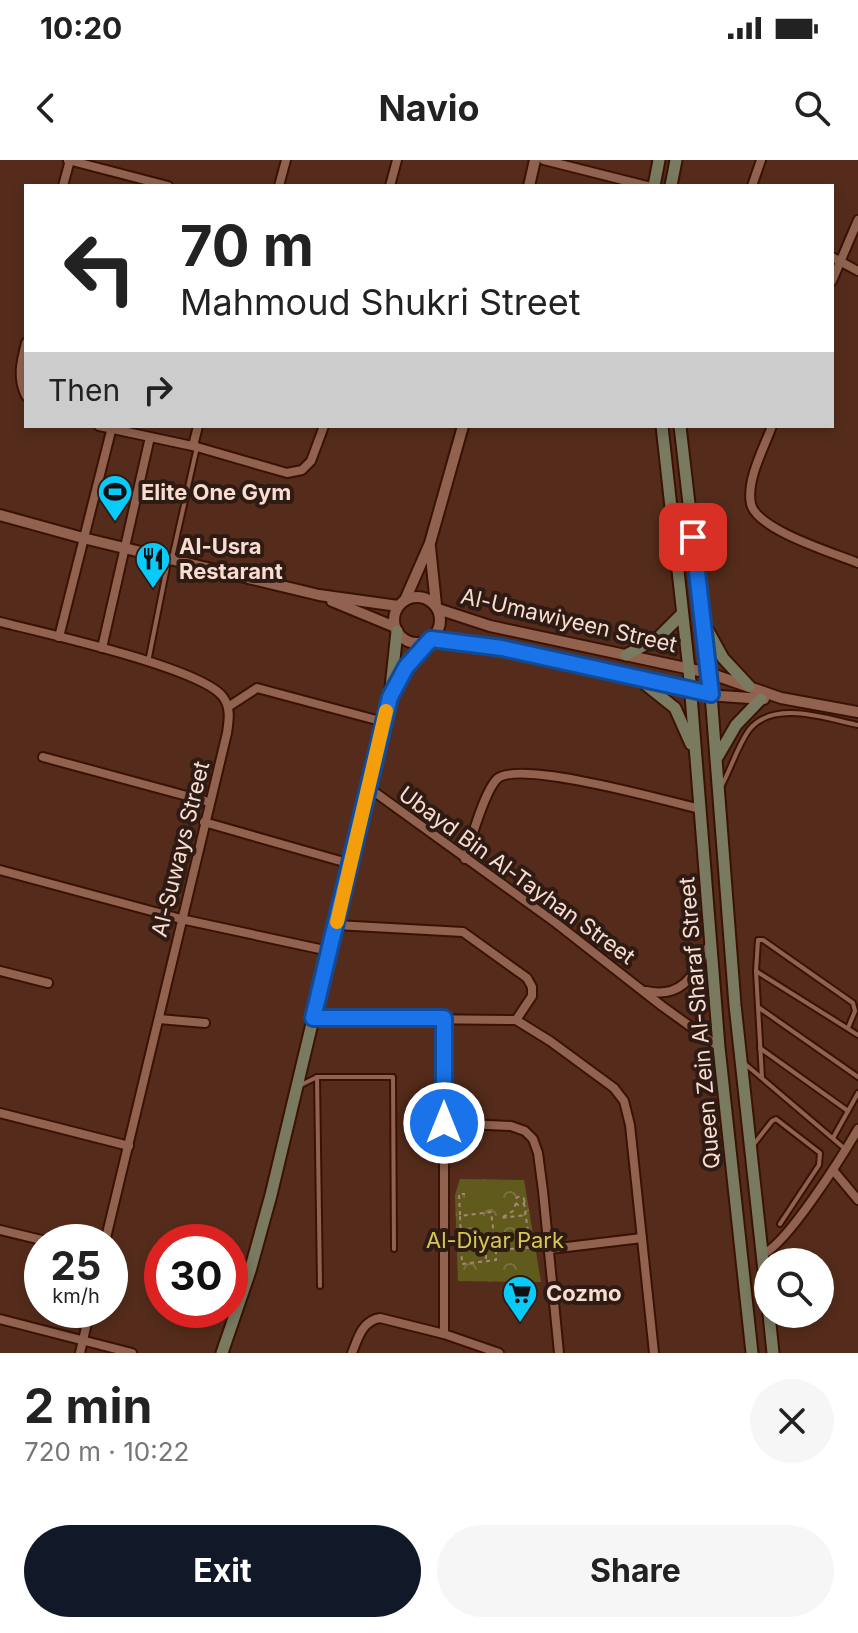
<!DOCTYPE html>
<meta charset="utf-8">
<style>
:root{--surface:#fff;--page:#f6f6f6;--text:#222;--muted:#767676;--accent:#111827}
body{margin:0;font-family:Inter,sans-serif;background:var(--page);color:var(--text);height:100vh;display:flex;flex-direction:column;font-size:30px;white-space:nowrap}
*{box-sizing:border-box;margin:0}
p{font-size:26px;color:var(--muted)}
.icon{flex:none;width:44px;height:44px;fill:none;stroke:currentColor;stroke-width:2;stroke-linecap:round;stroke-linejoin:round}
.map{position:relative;height:1193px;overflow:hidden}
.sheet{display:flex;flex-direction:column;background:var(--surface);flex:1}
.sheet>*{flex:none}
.banner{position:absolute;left:24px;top:24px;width:810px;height:244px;border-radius:0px;box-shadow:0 4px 12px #0003;background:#fff;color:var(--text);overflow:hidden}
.tools{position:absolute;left:754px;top:1088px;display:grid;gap:16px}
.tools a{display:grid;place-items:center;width:80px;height:80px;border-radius:50%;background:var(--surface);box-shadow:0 4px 12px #0003;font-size:40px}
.speed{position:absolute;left:24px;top:1064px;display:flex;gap:16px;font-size:40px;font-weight:700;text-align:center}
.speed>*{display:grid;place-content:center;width:104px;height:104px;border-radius:50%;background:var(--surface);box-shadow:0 4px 12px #0003;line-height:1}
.speed small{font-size:20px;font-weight:400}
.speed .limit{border:12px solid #d22;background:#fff;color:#111}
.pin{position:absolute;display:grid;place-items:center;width:68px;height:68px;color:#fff;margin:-34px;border-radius:16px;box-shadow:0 4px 12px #0006}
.me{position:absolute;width:88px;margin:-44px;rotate:0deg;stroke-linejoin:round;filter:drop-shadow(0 0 6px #0008)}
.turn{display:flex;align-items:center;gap:28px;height:168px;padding:0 24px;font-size:36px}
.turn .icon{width:104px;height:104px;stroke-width:2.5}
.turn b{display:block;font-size:56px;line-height:68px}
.then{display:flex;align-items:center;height:76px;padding:0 24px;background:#0003;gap:16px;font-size:30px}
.round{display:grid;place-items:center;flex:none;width:84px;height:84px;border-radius:42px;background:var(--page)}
.summary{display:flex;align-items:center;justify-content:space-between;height:136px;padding:0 24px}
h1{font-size:48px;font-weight:700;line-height:60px}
.action{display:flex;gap:16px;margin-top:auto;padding:16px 24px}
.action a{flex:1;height:92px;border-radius:48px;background:var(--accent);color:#fff;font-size:32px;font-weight:700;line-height:92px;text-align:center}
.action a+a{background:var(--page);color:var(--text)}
.status{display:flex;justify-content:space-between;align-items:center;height:56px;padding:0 40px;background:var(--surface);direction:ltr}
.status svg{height:22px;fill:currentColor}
header{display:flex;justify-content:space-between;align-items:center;height:104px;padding:0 24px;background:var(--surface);font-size:36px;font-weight:700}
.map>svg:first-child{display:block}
</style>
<div class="status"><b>10:20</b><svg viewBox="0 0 49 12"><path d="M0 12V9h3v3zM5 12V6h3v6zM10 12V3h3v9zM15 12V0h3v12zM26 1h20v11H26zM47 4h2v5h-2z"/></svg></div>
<header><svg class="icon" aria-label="back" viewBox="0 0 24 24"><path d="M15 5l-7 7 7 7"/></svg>Navio<svg class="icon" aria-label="search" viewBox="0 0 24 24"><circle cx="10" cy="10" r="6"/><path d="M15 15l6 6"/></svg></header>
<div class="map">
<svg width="858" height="1193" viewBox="0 0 858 1193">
<defs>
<pattern id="park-crowns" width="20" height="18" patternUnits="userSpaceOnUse" patternTransform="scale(2)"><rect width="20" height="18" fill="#615a1d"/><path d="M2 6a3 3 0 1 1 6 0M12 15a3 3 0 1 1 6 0" fill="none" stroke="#78713d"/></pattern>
</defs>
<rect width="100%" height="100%" fill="#552c1b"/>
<polygon fill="url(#park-crowns)" points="460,1019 524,1020 541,1122 458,1121 455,1035"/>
<polygon fill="#615a1d" points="502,1021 502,1046 465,1047 465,1022"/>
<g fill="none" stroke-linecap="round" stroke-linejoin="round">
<defs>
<g id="service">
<polyline points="172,398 197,287"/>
<polyline points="148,502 168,402"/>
<path d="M721,627c10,-18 16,-40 28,-57 24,-31 79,-11 109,-5"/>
<polyline points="756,811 858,875"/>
<polyline points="758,847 858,917"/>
<polyline points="760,888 848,951"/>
<polyline points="744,903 844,988"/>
<polyline points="317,917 320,1126"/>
<polyline points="762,918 756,811 758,780 763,780 853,843 855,851 848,868"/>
<polyline points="301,925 317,917 393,917 394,1089"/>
<polyline points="833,978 858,933"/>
<polyline points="754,984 772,961 776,959 820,993 819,1005 780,1064"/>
</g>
<g id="minor">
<polyline points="68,0 168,26"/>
<polyline points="544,0 647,26"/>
<polyline points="63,26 70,0"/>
<polyline points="279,26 286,0"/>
<polyline points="390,26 397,0"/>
<polyline points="752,26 761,0"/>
<polyline points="832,97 858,111"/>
<polyline points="832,121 858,60"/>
<path d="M26,183c-5,19 -9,35 0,53"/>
<polyline points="99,266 197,287 287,313 302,310 311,301 324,266"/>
<path d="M772,266c-8,22 -26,54 -21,78 6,26 83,49 107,59"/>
<polyline points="193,286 198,266"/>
<path d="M0,462c41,10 202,46 223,75 8,11 6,22 4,36l-122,509"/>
<polyline points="59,477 112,267"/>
<polyline points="102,488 150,277"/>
<polyline points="228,547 257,528 384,562"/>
<polyline points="43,597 209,642"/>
<polyline points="369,628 556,763 662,846 719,887"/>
<polyline points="204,662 351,704"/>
<path d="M465,699c6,-19 19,-67 32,-80 21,-20 170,22 203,30"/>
<polyline points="0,710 181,759 329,791"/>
<polyline points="336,765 463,772 527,818 532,827 532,836 516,860"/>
<polyline points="0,811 48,823"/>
<path d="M646,831c37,8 47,-16 63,-45"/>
<polyline points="313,858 516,860 550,881 614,928 624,941 630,965 654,1193"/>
<polyline points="159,859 205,863"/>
<polyline points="0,953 129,986"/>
<polyline points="444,963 511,966 525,971 533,979 538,993 543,1031 559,1193"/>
<polyline points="833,1010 858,1040"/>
<polyline points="0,1070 50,1082"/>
<polyline points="550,1089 642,1078"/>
<path d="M763,1094c24,-10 80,-99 95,-125"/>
<polyline points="0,1159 132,1193"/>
<polyline points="444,1174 444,858"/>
<polyline points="80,1193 90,1150"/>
<path d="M352,1193c6,-15 10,-32 28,-35l64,16 55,19"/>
</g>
<g id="tertiary">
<polyline points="529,26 535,0"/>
<polyline points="0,355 83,378 319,435 398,446"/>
<polyline points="430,387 436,445"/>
<circle cx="417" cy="460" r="23"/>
<polyline points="405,440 430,383 463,266"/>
<polyline points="332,441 395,467"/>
<polyline points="438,449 490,466 709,513 781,538 858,552"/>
<polyline points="431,479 502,488 721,536 764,539"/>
</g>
<g id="secondary">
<polyline points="654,26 659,0"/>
<polyline points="671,26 676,0"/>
<polyline points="662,266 689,510 719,887 752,1193"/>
<polyline points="680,266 711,534 735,845 768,1148"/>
<polyline points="707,469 723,498 749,526"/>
<polyline points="626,495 658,478 682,454"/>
<polyline points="635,516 675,548 691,584"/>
<polyline points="392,532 406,507 428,481"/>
<polyline points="718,596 736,565 761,539"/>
<polyline points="769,1154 773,1193"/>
<polyline points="222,1193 250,1111 271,1035 390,537 397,471"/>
</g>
</defs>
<use href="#service" stroke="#391203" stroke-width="8"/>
<use href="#minor" stroke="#391203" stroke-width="12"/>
<use href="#tertiary" stroke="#391203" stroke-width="14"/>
<use href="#secondary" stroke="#391203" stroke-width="15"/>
<g stroke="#a98679" stroke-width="2" stroke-dasharray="4 4" stroke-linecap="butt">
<circle cx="520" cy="1041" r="4.5"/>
<polyline points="516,1043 513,1051 501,1058 526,1055"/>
<polyline points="524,1043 530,1085"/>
<polyline points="460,1055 459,1034 465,1034"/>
<polyline points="486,1079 486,1100"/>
<polyline points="496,1090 496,1100 462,1104 460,1056 491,1052 496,1090 540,1087"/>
</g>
<use href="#service" stroke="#916250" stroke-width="4"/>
<use href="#minor" stroke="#916250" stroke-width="8"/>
<use href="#tertiary" stroke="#916250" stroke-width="10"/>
<use href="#secondary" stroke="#797a60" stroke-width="11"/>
</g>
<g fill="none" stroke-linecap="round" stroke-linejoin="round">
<defs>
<polyline id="route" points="444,963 444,858 313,858 390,537 406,507 431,479 502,488 711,534 693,377"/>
</defs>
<use href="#route" stroke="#114b97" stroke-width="20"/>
<use href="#route" stroke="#1a73e8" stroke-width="14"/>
<polyline stroke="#f59e0b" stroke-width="14" points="337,762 386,551"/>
</g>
<defs>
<symbol id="stadium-pin" viewBox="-11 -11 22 30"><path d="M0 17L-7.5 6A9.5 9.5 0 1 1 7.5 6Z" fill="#08cbfa" stroke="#2e1b13"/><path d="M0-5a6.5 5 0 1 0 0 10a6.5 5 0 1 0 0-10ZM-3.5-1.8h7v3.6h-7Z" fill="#111"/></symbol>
<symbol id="restaurant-pin" viewBox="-11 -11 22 30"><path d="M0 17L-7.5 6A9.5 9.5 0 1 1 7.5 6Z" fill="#08cbfa" stroke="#2e1b13"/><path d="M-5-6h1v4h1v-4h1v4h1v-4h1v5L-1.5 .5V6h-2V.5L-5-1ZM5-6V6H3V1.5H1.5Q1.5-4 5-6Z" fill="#111"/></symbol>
<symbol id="supermarket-pin" viewBox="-11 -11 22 30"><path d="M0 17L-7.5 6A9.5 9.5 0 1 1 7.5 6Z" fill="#08cbfa" stroke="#2e1b13"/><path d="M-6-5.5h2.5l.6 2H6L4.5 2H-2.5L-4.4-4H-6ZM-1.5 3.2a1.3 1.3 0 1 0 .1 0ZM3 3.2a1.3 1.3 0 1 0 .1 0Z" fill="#111"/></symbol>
</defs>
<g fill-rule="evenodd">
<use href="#stadium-pin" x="95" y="312" width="40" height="54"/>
<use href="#restaurant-pin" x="133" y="379" width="40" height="54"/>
<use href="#supermarket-pin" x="500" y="1113" width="40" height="54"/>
</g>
<g text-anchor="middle" stroke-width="8" stroke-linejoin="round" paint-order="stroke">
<g font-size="22" font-weight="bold" fill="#f9ddd3" stroke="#2e1b13" text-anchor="start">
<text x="141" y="340">Elite One Gym</text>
<text x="179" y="394">Al-Usra<tspan x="179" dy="25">Restarant</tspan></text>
<text x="546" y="1141">Cozmo</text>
</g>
<g font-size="22" fill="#f9ddd3" stroke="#2e1b13">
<text transform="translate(569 460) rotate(13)" y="8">Al-Umawiyeen Street</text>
<text transform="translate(180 689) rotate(-76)" y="8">Al-Suways Street</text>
<text transform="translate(517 715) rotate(36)" y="8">Ubayd Bin Al-Tayhan Street</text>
<text transform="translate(699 863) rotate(-95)" y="8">Queen Zein Al-Sharaf Street</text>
</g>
<g font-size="22" fill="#d5c753" stroke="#2e1b13">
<text x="495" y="1088">Al-Diyar Park</text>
</g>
</g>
</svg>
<div class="tools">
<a><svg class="icon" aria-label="search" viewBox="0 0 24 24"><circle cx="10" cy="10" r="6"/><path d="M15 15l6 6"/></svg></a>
</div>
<div class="speed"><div>25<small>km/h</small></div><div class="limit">30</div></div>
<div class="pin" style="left:693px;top:377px;background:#d93025"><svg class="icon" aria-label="arrive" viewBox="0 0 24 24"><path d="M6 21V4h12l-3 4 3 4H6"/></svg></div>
<svg class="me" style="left:444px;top:963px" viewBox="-20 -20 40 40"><circle r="17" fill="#1a73e8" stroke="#fff" stroke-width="3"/><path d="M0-11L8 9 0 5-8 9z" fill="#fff"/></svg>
<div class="banner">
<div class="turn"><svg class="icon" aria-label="left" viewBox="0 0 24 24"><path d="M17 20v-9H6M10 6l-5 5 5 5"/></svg><div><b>70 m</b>Mahmoud Shukri Street</div></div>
<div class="then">Then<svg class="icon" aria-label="right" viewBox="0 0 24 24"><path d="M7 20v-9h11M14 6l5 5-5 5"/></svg></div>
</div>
</div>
<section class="sheet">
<div class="summary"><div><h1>2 min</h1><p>720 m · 10:22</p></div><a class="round"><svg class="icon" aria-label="close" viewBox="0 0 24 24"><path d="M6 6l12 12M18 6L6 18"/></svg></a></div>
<div class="action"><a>Exit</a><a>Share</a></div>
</section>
